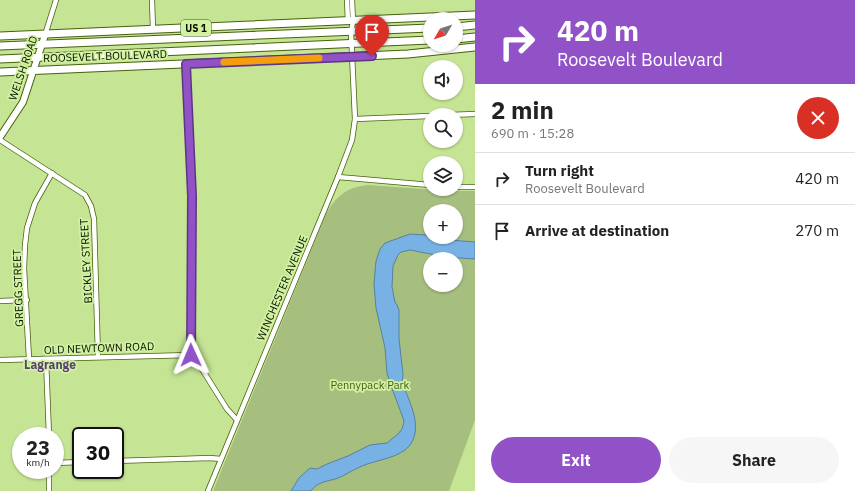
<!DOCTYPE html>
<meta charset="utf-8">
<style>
:root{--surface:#fff;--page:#f6f6f6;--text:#222;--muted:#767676;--line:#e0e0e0;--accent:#9152c8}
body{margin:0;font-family:"IBM Plex Sans",sans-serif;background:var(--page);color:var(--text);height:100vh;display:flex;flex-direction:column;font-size:15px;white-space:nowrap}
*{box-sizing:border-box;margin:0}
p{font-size:13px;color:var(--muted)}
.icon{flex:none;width:22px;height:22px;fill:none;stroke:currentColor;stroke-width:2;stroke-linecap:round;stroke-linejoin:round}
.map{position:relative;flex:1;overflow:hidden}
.details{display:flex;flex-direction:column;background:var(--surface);width:380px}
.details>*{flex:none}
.hud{background:#9152c8;color:#fff;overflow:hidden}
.needle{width:26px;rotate:231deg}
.tools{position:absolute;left:423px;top:12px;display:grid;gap:8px}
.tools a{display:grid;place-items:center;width:40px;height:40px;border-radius:50%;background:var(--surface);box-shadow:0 1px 3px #0004;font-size:20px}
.speed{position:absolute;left:12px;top:427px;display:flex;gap:8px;font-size:20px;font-weight:700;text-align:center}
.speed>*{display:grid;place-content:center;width:52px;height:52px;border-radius:50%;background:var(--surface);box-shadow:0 1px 3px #0004;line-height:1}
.speed small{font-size:10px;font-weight:400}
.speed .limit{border:2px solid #111;border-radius:6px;background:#fff;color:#111}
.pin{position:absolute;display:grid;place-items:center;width:34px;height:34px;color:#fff;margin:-41px -17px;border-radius:50% 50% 50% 0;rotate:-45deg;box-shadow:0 0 4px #0007}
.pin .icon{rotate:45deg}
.me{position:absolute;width:44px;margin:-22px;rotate:359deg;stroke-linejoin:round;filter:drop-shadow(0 0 3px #0008)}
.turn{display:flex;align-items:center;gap:14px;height:84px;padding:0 16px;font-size:18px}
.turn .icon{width:52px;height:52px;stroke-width:2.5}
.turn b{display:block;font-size:28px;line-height:34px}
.round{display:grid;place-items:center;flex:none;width:42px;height:42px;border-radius:21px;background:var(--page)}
.head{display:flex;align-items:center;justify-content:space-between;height:68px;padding:0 16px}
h1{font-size:24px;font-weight:700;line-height:30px}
.primary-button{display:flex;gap:8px;margin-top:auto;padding:8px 16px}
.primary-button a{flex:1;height:46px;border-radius:24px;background:var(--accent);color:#fff;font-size:16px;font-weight:700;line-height:46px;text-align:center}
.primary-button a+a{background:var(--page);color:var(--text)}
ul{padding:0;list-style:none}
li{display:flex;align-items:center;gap:12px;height:52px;padding:0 16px;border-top:1px solid var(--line)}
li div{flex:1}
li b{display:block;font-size:15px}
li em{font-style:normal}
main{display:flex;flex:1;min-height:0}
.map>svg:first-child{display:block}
</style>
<main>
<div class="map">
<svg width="475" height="491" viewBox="0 0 475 491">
<rect width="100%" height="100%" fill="#c5e494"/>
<path fill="#a6bf7f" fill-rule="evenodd" d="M368,185l82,6h25v229l-26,71h-236l113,-277c10,-18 21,-27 42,-29zM430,211h26v26h-26zM430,259h26v26h-26z"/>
<path fill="#78b2e4" stroke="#5681a0" d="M410,234l16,1 11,4 38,3v17l-29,-2 -36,-7 -9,2 -3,3 -5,11 -1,21 3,15 2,3 2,5v29l4,35c-2,10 3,17 6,26 4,10 8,22 6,33 -4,26 -37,25 -55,34 -8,3 -14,8 -22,11 -11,4 -20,3 -27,13h-20l8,-13 11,-10 7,1 10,-5 21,-8 22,-11 17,-2 11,-9 4,-5 2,-7 -1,-4 -13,-35 -3,-10 -2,-25 -9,-40 -2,-24 2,-23 4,-12 5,-6z"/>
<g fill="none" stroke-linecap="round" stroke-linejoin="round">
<defs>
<g id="minor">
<polyline points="152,0 153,30"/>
<polyline points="347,0 348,22"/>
<polyline points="45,35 56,0"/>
<polyline points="186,64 192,196 191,355"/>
<polyline points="448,115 475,114"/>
<polyline points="355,119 430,116"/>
<polyline points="0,140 85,195 91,206 94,219 98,357"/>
<polyline points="338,177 430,185"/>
<polyline points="456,187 475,187"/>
<polyline points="0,301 27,300"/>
<polyline points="29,359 24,268 25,245 27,228 35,203 52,173"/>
<polyline points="46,359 49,436"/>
<polyline points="0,360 191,355 195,358 227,409 237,420"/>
<polyline points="115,461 210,458 221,459"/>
<polyline points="55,463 81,462"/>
<polyline points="49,491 49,470"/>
<polyline points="208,491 338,177 352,140 355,119 351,32 353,22 352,0"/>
</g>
<polyline id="major" points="0,137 23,102 45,35"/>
<g id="highway">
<polyline points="456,27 475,25"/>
<polyline points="0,36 475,15"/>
<polyline points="456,39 475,37"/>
<polyline points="0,46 430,28"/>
<polyline points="0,59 430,40"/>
<polyline points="0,72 408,54 475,47"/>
</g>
</defs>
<use href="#minor" stroke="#47610c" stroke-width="6"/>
<use href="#major" stroke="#47610c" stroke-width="8"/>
<use href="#highway" stroke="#47610c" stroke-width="9"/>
<use href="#minor" stroke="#fff" stroke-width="4.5"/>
<use href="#major" stroke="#fff" stroke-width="6"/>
<use href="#highway" stroke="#fff" stroke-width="7"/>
</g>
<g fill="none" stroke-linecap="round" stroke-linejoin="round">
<defs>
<polyline id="route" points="191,355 192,196 186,64 372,56"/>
</defs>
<use href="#route" stroke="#5e3582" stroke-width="10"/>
<use href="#route" stroke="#9152c8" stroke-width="7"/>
<polyline stroke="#f59e0b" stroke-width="7" points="224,62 319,58"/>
</g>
<g text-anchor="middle" stroke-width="3.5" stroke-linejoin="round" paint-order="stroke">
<rect fill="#d2f2a1" stroke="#445430" stroke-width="1" x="181" y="20" width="30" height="16" rx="3"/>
<g font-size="10" font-weight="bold" fill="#071000">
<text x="196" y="32">US 1</text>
</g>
<g font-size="11" fill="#071000" stroke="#d2f2a1">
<text transform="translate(105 56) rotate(-2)" y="4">ROOSEVELT BOULEVARD</text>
<text transform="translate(23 68) rotate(-71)" y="4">WELSH ROAD</text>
<text transform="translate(86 261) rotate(-93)" y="4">BICKLEY STREET</text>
<text transform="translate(18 288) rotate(-92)" y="4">GREGG STREET</text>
<text transform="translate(282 288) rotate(-67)" y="4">WINCHESTER AVENUE</text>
<text transform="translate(99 348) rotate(-2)" y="4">OLD NEWTOWN ROAD</text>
</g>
<g font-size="11" fill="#455c15" stroke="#d2f2a1">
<text x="370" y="389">Pennypack Park</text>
</g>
<g font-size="12" font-weight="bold" fill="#593b76" stroke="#d2f2a1">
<text x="50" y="369">Lagrange</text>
</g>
</g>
</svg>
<div class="tools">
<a><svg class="needle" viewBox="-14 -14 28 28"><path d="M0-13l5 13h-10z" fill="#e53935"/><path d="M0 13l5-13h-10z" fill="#767676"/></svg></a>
<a><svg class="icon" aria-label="sound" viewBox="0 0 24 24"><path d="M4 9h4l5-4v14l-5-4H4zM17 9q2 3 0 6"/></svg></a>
<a><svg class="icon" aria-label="search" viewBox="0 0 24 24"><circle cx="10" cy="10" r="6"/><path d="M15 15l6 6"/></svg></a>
<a><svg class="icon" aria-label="layers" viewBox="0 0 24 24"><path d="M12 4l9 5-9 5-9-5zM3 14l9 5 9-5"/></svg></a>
<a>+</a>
<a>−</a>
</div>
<div class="speed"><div>23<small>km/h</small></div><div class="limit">30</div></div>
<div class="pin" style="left:372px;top:56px;background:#d93025"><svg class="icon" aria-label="arrive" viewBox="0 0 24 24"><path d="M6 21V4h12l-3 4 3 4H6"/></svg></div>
<svg class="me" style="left:191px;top:355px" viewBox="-20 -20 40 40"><path d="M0-17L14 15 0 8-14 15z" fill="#9152c8" stroke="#fff" stroke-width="4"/></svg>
</div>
<section class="details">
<div class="hud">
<div class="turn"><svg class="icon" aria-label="right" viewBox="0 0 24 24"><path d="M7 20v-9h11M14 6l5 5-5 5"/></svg><div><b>420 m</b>Roosevelt Boulevard</div></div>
</div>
<div class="head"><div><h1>2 min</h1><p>690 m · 15:28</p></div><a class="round" style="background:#d93025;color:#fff"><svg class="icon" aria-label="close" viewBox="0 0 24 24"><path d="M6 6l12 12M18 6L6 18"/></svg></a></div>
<ul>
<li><svg class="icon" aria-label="right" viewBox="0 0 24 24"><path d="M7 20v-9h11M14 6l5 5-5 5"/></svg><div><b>Turn right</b><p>Roosevelt Boulevard</p></div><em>420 m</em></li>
<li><svg class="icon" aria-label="arrive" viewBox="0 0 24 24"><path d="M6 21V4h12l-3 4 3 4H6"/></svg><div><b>Arrive at destination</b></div><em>270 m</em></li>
</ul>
<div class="primary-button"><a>Exit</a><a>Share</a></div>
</section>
</main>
